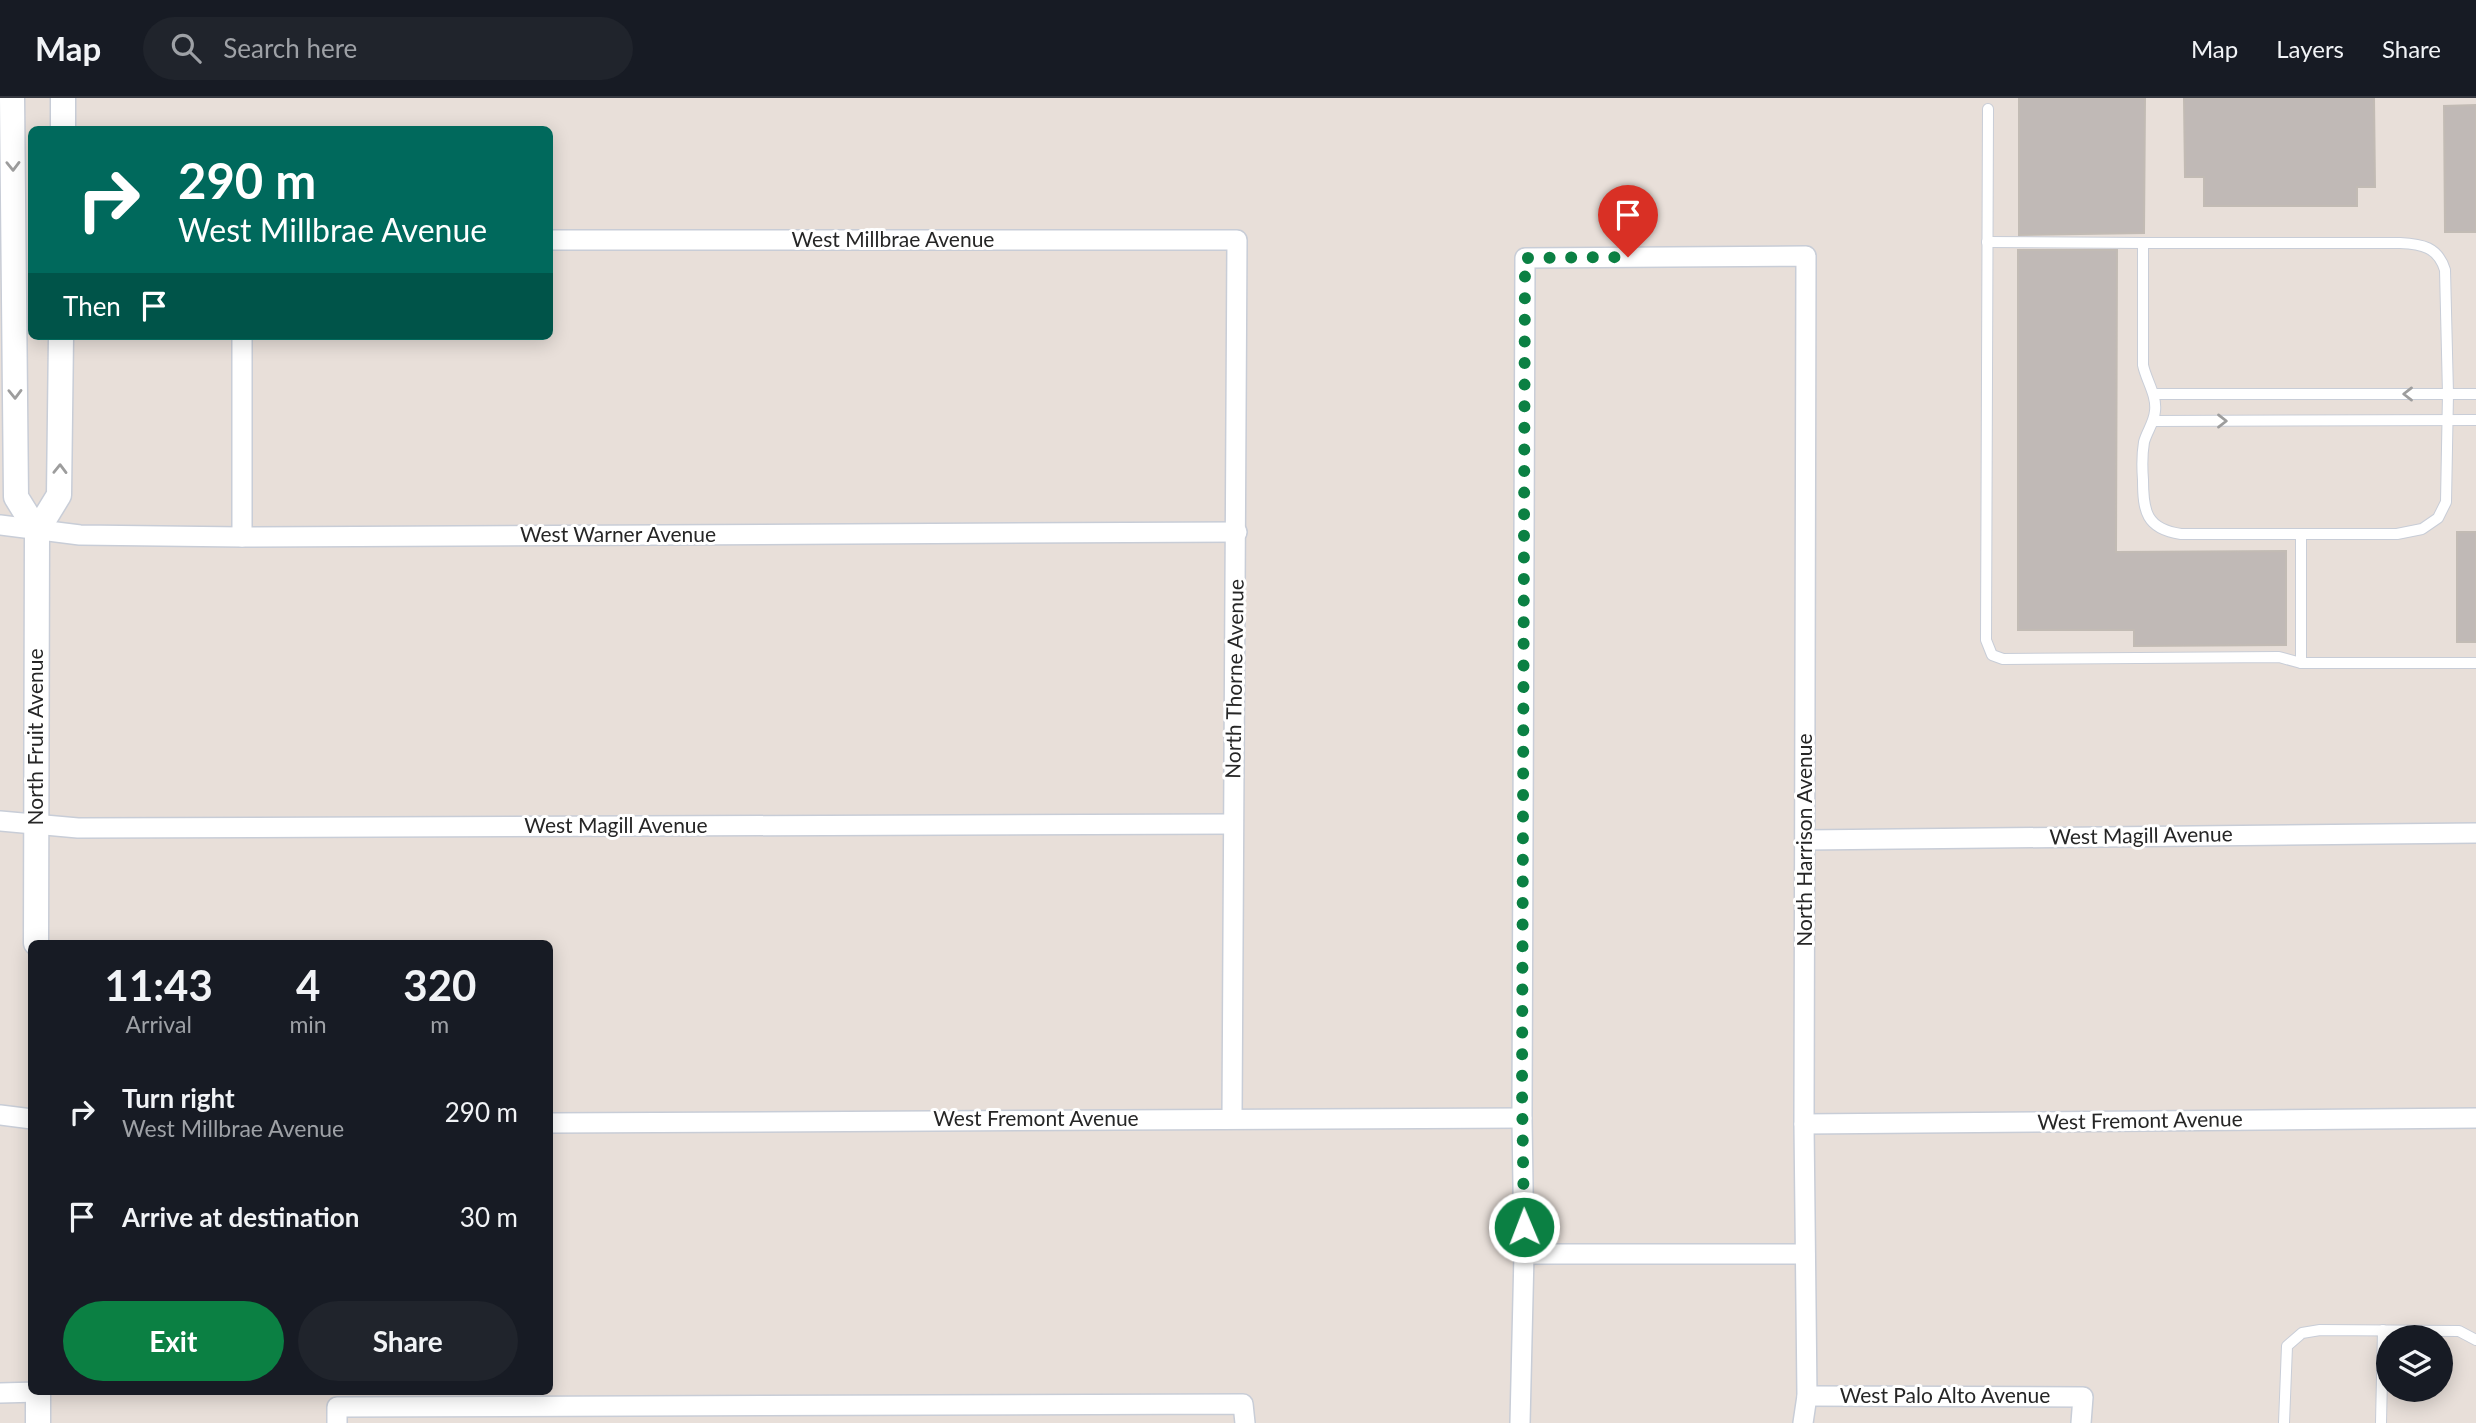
<!DOCTYPE html>
<style>
:root{--surface:#171b24;--page:#20242c;--text:#f1f3f6;--muted:#9ea1a6;--line:#363941;--accent:#0b8043}
body{margin:0;font-family:Lato,sans-serif;background:var(--page);color:var(--text);height:100vh;display:flex;flex-direction:column;font-size:26px;white-space:nowrap}
*{box-sizing:border-box;margin:0}
p{font-size:23px;color:var(--muted)}
.icon{flex:none;width:38px;height:38px;fill:none;stroke:currentColor;stroke-width:2;stroke-linecap:round;stroke-linejoin:round}
.map{position:relative;flex:1;overflow:hidden}
.drawer{position:absolute;left:28px;top:842px;width:525px;height:455px;display:flex;flex-direction:column;background:var(--surface);border-radius:10px;box-shadow:0 4px 18px #0003}
.drawer>*{flex:none}
.top-card{position:absolute;left:28px;top:28px;width:525px;height:214px;border-radius:10px;box-shadow:0 4px 18px #0003;background:#00695c;color:#fff;overflow:hidden}
.tools{position:absolute;left:2376px;top:1227px;display:grid;gap:14px}
.tools a{display:grid;place-items:center;width:77px;height:77px;border-radius:50%;background:var(--surface);box-shadow:0 4px 18px #0003;font-size:35px}
.pin{position:absolute;display:grid;place-items:center;width:60px;height:60px;color:#fff;margin:-72px -30px;border-radius:50% 50% 50% 0;rotate:-45deg;box-shadow:0 0 7px #0007}
.pin .icon{rotate:45deg}
.me{position:absolute;width:77px;margin:-38px;rotate:359deg;stroke-linejoin:round;filter:drop-shadow(0 0 5px #0008)}
.turn{display:flex;align-items:center;gap:24px;height:147px;padding:0 35px;font-size:32px}
.turn .icon{width:91px;height:91px;stroke-width:2.5}
.turn b{display:block;font-size:49px;line-height:60px}
.then{display:flex;align-items:center;height:66px;padding:0 35px;background:#0003;gap:14px;font-size:26px}
.eta{display:flex;justify-content:space-evenly;align-items:center;height:119px;text-align:center}
.eta b{font-size:42px;font-weight:700;line-height:49px}
.cta{display:flex;gap:14px;margin-top:auto;padding:14px 35px}
.cta a{flex:1;height:80px;border-radius:42px;background:var(--accent);color:#fff;font-size:28px;font-weight:700;line-height:80px;text-align:center}
.cta a+a{background:var(--page);color:var(--text)}
ul{padding:0;list-style:none}
li{display:flex;align-items:center;gap:21px;height:105px;padding:0 35px}
li div{flex:1}
li b{display:block;font-size:26px}
li em{font-style:normal}
header{display:flex;align-items:center;gap:42px;box-sizing:border-box;height:98px;padding:0 35px;background:var(--surface);border-bottom:2px solid var(--line)}
header strong{font-size:33px}
nav{display:flex;gap:38px;margin-inline-start:auto;font-size:24px}
.search{width:490px;height:63px;background:var(--page);display:flex;align-items:center;gap:18px;box-sizing:border-box;padding:0 24px;border-radius:38px;color:var(--muted);font-size:26px}
.map>svg:first-child{display:block}
</style>
<header>
<strong>Map</strong>
<div class="search"><svg class="icon" aria-label="search" viewBox="0 0 24 24"><circle cx="10" cy="10" r="6"/><path d="M15 15l6 6"/></svg>Search here</div>
<nav><a>Map</a><a>Layers</a><a>Share</a></nav>
</header>
<div class="map">
<svg width="2476" height="1325" viewBox="0 0 2476 1325">
<rect width="100%" height="100%" fill="#e8dfd9"/>
<g fill="#c0b9b6" stroke="#c2bbb4" stroke-width="2">
<polygon points="2019,0 2145,0 2144,135 2019,137"/>
<polygon points="2184,0 2374,0 2375,89 2357,89 2357,108 2204,108 2204,79 2185,79"/>
<polygon points="2476,7 2476,134 2445,134 2444,8"/>
<polygon points="2018,152 2117,152 2116,454 2286,453 2286,547 2134,548 2134,532 2018,532"/>
<rect x="2457" y="434" width="19" height="110"/>
</g>
<g fill="none" stroke-linecap="round" stroke-linejoin="round">
<defs>
<g id="service">
<polyline points="1988,11 1986,542 1992,557 2003,561 2279,559 2301,565 2476,565"/>
<polyline points="1987,144 2143,145"/>
<path d="M2143,145h257c22,1 38,4 45,27l3,124 -2,108 -8,16 -16,11 -25,5h-216c-35,-5 -38,-23 -38,-54 -1,-13 -1,-26 1,-38 3,-11 10,-19 11,-31 2,-16 -9,-31 -12,-46z"/>
<polyline points="2154,296 2476,296"/>
<polyline points="2154,323 2476,322"/>
<polyline points="2301,565 2301,436"/>
<polyline points="2284,1325 2287,1248 2302,1235 2320,1232 2459,1233 2476,1242"/>
<polyline points="2381,1325 2383,1232"/>
</g>
<g id="minor">
<polyline points="550,142 1237,142 1232,1020"/>
<polyline points="0,427 80,437 242,439 1237,434"/>
<polyline points="242,439 242,238"/>
<polyline points="0,723 78,730 1233,726"/>
<polyline points="1806,742 2476,735"/>
<polyline points="0,1017 32,1021"/>
<polyline points="550,1025 1522,1020"/>
<polyline points="1804,1026 2476,1020"/>
<polyline points="1524,1156 1805,1156"/>
<polyline points="0,1295 38,1294"/>
<polyline points="1807,1298 2083,1299 2081,1325"/>
<polyline points="337,1325 337,1309 1243,1306 1245,1325"/>
<polyline points="1520,1325 1524,1156 1522,1020 1525,160 1806,158 1804,1026 1807,1298 1803,1325"/>
</g>
<g id="tertiary">
<polyline points="12,0 16,399 37,433 36,845"/>
<polyline points="63,32 63,0"/>
<polyline points="37,433 59,397 61,238"/>
<polyline points="38,1325 38,1293"/>
</g>
</defs>
<use href="#service" stroke="#c8cdd7" stroke-width="12"/>
<use href="#minor" stroke="#c8cdd7" stroke-width="22"/>
<use href="#tertiary" stroke="#c8cdd7" stroke-width="27"/>
<use href="#service" stroke="#fff" stroke-width="10"/>
<use href="#minor" stroke="#fff" stroke-width="19"/>
<use href="#tertiary" stroke="#fff" stroke-width="24"/>
</g>
<defs><path id="oneway-chevron" d="M-2-3.5L2.5 0L-2 3.5" fill="none" stroke-width="1.6" stroke-linecap="round" stroke-linejoin="round" transform="scale(1.75)"/></defs>
<g stroke="#9d9d9d">
<use href="#oneway-chevron" transform="translate(13 68) rotate(89)"/>
<use href="#oneway-chevron" transform="translate(15 296) rotate(89)"/>
<use href="#oneway-chevron" transform="translate(2408 296) rotate(-180)"/>
<use href="#oneway-chevron" transform="translate(2222 323)"/>
<use href="#oneway-chevron" transform="translate(60 371) rotate(-89)"/>
</g>
<g fill="none" stroke-linecap="round" stroke-linejoin="round">
<polyline stroke="#0b8043" stroke-width="12" stroke-dasharray="0 21.6" points="1524,1129 1522,992 1525,160 1628,159"/>
</g>
<g text-anchor="middle" stroke-width="6" stroke-linejoin="round" paint-order="stroke">
<g font-size="21" fill="#262626" stroke="#fff">
<text x="893" y="149">West Millbrae Avenue</text>
<text x="618" y="444">West Warner Avenue</text>
<text transform="translate(1235 581) rotate(-89)" y="7">North Thorne Avenue</text>
<text transform="translate(36 639) rotate(-90)" y="7">North Fruit Avenue</text>
<text x="616" y="735">West Magill Avenue</text>
<text transform="translate(2141 738) rotate(-1)" y="7">West Magill Avenue</text>
<text transform="translate(1805 742) rotate(-90)" y="7">North Harrison Avenue</text>
<text x="1036" y="1028">West Fremont Avenue</text>
<text transform="translate(2140 1023) rotate(-1)" y="7">West Fremont Avenue</text>
<text x="1945" y="1305">West Palo Alto Avenue</text>
</g>
</g>
</svg>
<div class="tools">
<a><svg class="icon" aria-label="layers" viewBox="0 0 24 24"><path d="M12 4l9 5-9 5-9-5zM3 14l9 5 9-5"/></svg></a>
</div>
<div class="pin" style="left:1628px;top:159px;background:#d93025"><svg class="icon" aria-label="arrive" viewBox="0 0 24 24"><path d="M6 21V4h12l-3 4 3 4H6"/></svg></div>
<svg class="me" style="left:1524px;top:1129px" viewBox="-20 -20 40 40"><circle r="17" fill="#0b8043" stroke="#fff" stroke-width="3"/><path d="M0-11L8 9 0 5-8 9z" fill="#fff"/></svg>
<div class="top-card">
<div class="turn"><svg class="icon" aria-label="right" viewBox="0 0 24 24"><path d="M7 20v-9h11M14 6l5 5-5 5"/></svg><div><b>290 m</b>West Millbrae Avenue</div></div>
<div class="then">Then<svg class="icon" aria-label="arrive" viewBox="0 0 24 24"><path d="M6 21V4h12l-3 4 3 4H6"/></svg></div>
</div>
<section class="drawer">
<div class="eta">
<div><b>11:43</b><p>Arrival</p></div>
<div><b>4</b><p>min</p></div>
<div><b>320</b><p>m</p></div>
</div>
<ul>
<li><svg class="icon" aria-label="right" viewBox="0 0 24 24"><path d="M7 20v-9h11M14 6l5 5-5 5"/></svg><div><b>Turn right</b><p>West Millbrae Avenue</p></div><em>290 m</em></li>
<li><svg class="icon" aria-label="arrive" viewBox="0 0 24 24"><path d="M6 21V4h12l-3 4 3 4H6"/></svg><div><b>Arrive at destination</b></div><em>30 m</em></li>
</ul>
<div class="cta"><a>Exit</a><a>Share</a></div>
</section>
</div>
